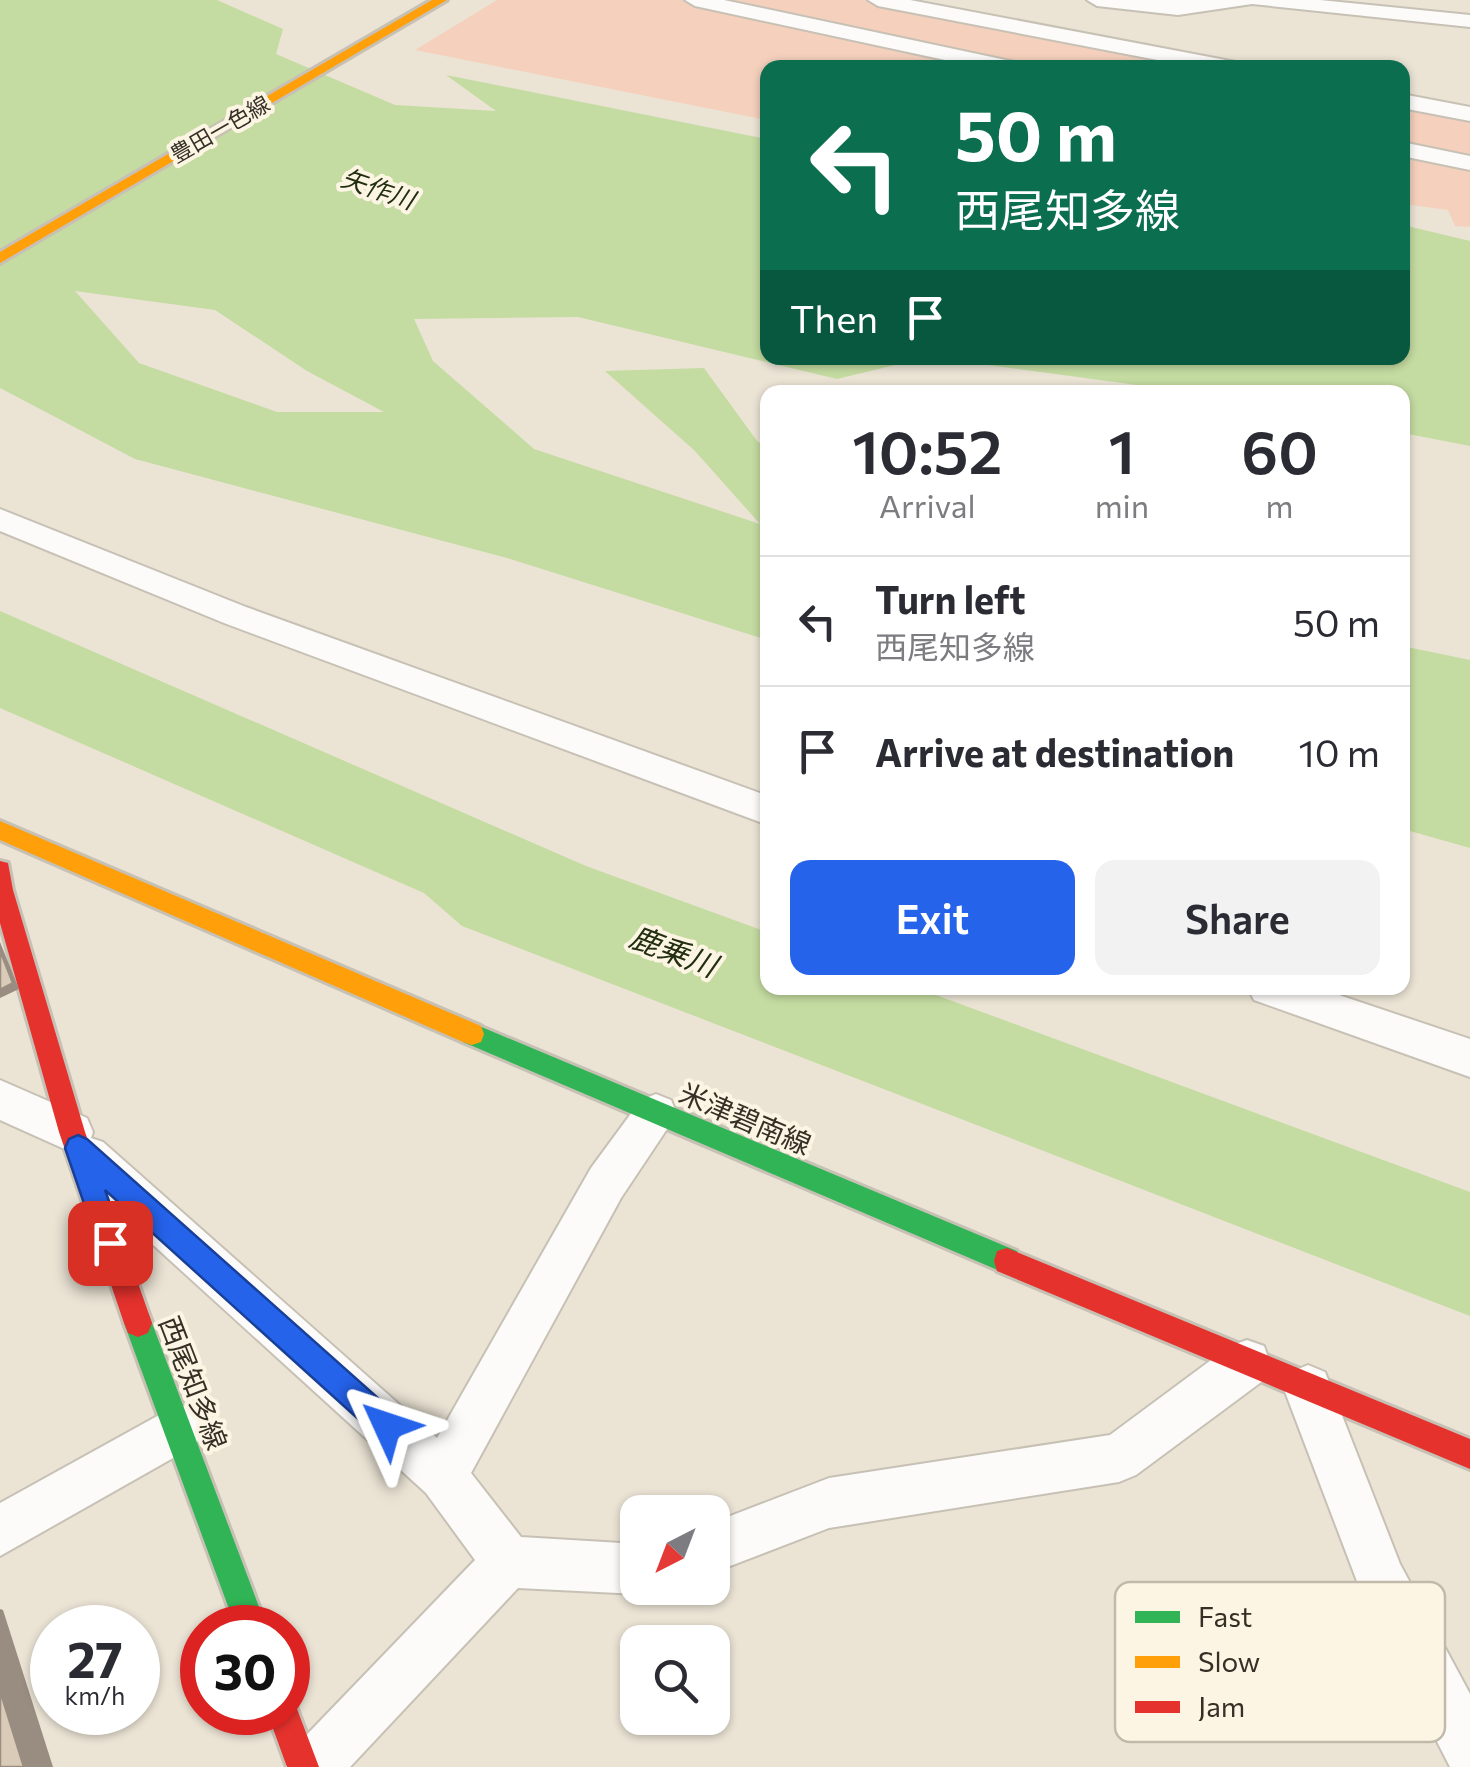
<!DOCTYPE html>
<meta charset="utf-8">
<style>
:root{--surface:#fff;--page:#f2f2f3;--text:#2b2b33;--muted:#7c7c81;--line:#e1e1e2;--accent:#2563eb}
body{margin:0;font-family:Commissioner,"Noto Sans JP",sans-serif;background:var(--page);color:var(--text);height:100vh;display:flex;flex-direction:column;font-size:38px;white-space:nowrap}
*{box-sizing:border-box;margin:0}
p{font-size:32px;color:var(--muted)}
.icon{flex:none;width:55px;height:55px;fill:none;stroke:currentColor;stroke-width:2;stroke-linecap:round;stroke-linejoin:round}
.map{position:relative;flex:1;overflow:hidden}
.details{position:absolute;left:760px;top:385px;width:650px;height:610px;display:flex;flex-direction:column;background:var(--surface);border-radius:20px;box-shadow:0 2px 8px #0004}
.details>*{flex:none}
.top-card{position:absolute;left:760px;top:60px;width:650px;height:305px;border-radius:20px;box-shadow:0 2px 8px #0004;background:#0b6e4f;color:#fff;overflow:hidden}
.needle{width:65px;rotate:222deg}
.fabs{position:absolute;left:620px;top:1495px;display:grid;gap:20px}
.fabs a{display:grid;place-items:center;width:110px;height:110px;border-radius:20px;background:var(--surface);box-shadow:0 2px 8px #0004;font-size:50px}
.speed{position:absolute;left:30px;top:1605px;display:flex;gap:20px;font-size:50px;font-weight:700;text-align:center}
.speed>*{display:grid;place-content:center;width:130px;height:130px;border-radius:50%;background:var(--surface);box-shadow:0 2px 8px #0004;line-height:1}
.speed small{font-size:25px;font-weight:400}
.speed .limit{border:15px solid #d22;background:#fff;color:#111}
.pin{position:absolute;display:grid;place-items:center;width:85px;height:85px;color:#fff;margin:-42px;border-radius:20px;box-shadow:0 5px 15px #0006}
.me{position:absolute;width:110px;margin:-55px;rotate:312deg;stroke-linejoin:round;filter:drop-shadow(0 0 8px #0008)}
.turn{display:flex;align-items:center;gap:35px;height:210px;padding:0 30px;font-size:45px}
.turn .icon{width:130px;height:130px;stroke-width:2.5}
.turn b{display:block;font-size:70px;line-height:85px}
.then{display:flex;align-items:center;height:95px;padding:0 30px;background:#0003;gap:20px;font-size:38px}
.eta{display:flex;justify-content:space-evenly;align-items:center;height:170px;text-align:center}
.eta b{font-size:60px;font-weight:600;line-height:70px}
.primary-button{display:flex;gap:20px;margin-top:auto;padding:20px 30px}
.primary-button a{flex:1;height:115px;border-radius:20px;background:var(--accent);color:#fff;font-size:40px;font-weight:600;line-height:115px;text-align:center}
.primary-button a+a{background:var(--page);color:var(--text)}
ul{padding:0;list-style:none}
li{display:flex;align-items:center;gap:30px;height:130px;padding:0 30px;border-top:2px solid var(--line)}
li div{flex:1}
li b{display:block;font-size:38px}
li em{font-style:normal}
.map>svg:first-child{display:block}
</style>
<div class="map">
<svg width="1470" height="1767" viewBox="0 0 1470 1767">
<rect width="100%" height="100%" fill="#ebe4d5"/>
<g fill="#f5d0bd">
<polygon points="497,0 869,0 1197,67 768,68 767,120 415,50"/>
<polygon points="1403,107 1470,121 1470,227 1455,226 1448,210 1403,204"/>
</g>
<g fill="#c4dba1" fill-rule="evenodd">
<path d="M0,0h217l66,29 -7,25 119,51 101,6 -50,-36 321,64 1,219h156l-87,21 -259,-62 -164,2 19,42 101,88 226,75 -65,-73 -90,-80 99,-3 53,73 10,7v192l-260,-82 -372,-99 -135,-71zM75,291l140,19 92,61 77,41h-107l-138,-49z"/>
<polygon points="1403,225 1470,241 1470,446 1403,433 1402,392 1189,392 936,358 1402,358"/>
<polygon points="0,611 586,866 767,932 768,988 917,988 1470,1192 1470,1316 462,926 424,893 0,708"/>
<polygon points="1402,646 1470,660 1470,848 1403,829"/>
</g>
<g fill="none" stroke-linecap="round" stroke-linejoin="round">
<defs>
<g id="street">
<polygon points="685,0 724,0 1015,62 1025,68 982,68 695,6"/>
<polygon points="868,0 910,0 1236,62 1246,68 1199,68 878,6"/>
<polygon points="1087,0 1320,0 1470,15 1470,27 1252,4 1178,15 1097,6"/>
<polygon points="1402,94 1470,107 1470,121 1402,108"/>
<polygon points="1402,142 1470,156 1470,170 1402,156"/>
<polygon points="0,509 246,607 768,796 768,825 224,623 0,531"/>
<polygon points="1248,988 1318,988 1470,1039 1470,1077 1254,1000"/>
<polygon points="0,1080 87,1118 93,1132 91,1138 103,1142 437,1438 591,1168 641,1100 656,1094 671,1100 677,1114 621,1198 471,1473 521,1537 638,1544 638,1588 655,1588 638,1594 518,1588 350,1767 286,1767 294,1748 475,1560 426,1493 73,1172 67,1157 69,1151 0,1120"/>
<polygon points="1247,1340 1264,1346 1270,1363 1264,1380 1136,1475 1119,1482 829,1528 712,1573 712,1523 829,1478 1110,1435 1230,1346"/>
<polygon points="1308,1365 1325,1372 1400,1564 1470,1694 1470,1767 1450,1767 1363,1597 1284,1389 1291,1372"/>
<polygon points="179,1404 196,1411 203,1428 196,1445 0,1556 0,1503"/>
</g>
<g id="fast">
<polygon points="472,1023 1017,1251 1020,1261 1017,1271 1007,1274 463,1042 460,1034 463,1026"/>
<polygon points="138,1309 148,1313 152,1323 267,1628 236,1628 124,1323 128,1313"/>
</g>
<g id="slow">
<polygon points="432,0 447,0 0,263 0,252"/>
<polygon points="0,821 481,1026 484,1034 481,1042 472,1045 463,1042 0,840"/>
</g>
<g id="jam">
<polygon points="0,861 8,863 13,890 85,1132 152,1323 148,1333 138,1337 128,1333 124,1323 59,1132 0,923"/>
<polygon points="1007,1248 1470,1439 1470,1469 997,1271 994,1261 997,1251"/>
<polygon points="288,1698 294,1701 319,1767 287,1767 267,1712 288,1712"/>
</g>
</defs>
<use href="#street" stroke="#c7c1b5" stroke-width="4"/>
<use href="#fast" stroke="#c7c1b5" stroke-width="6"/>
<use href="#slow" stroke="#c7c1b5" stroke-width="6"/>
<use href="#jam" stroke="#c7c1b5" stroke-width="6"/>
<use href="#street" fill="#fcfbf9" fill-rule="evenodd"/>
<use href="#fast" fill="#30b455" fill-rule="evenodd"/>
<use href="#slow" fill="#ff9f0a" fill-rule="evenodd"/>
<use href="#jam" fill="#e5322d" fill-rule="evenodd"/>
</g>
<g fill="#998d81">
<polygon points="0,942 19,989 0,998"/>
<polygon points="0,1609 3,1610 53,1767 24,1767 0,1690"/>
</g>
<g fill="#dacab8" stroke="#998d81" stroke-width="2.5">
<polygon points="0,950 13,983 0,990"/>
<polygon points="0,1690 24,1767 0,1767"/>
</g>
<polygon fill="#2563eb" stroke="#184099" stroke-width="2.5" points="78,1135 87,1139 397,1415 402,1426 397,1436 387,1440 377,1436 105,1190 124,1243 120,1253 110,1256 101,1253 65,1148 69,1139"/>
<g text-anchor="middle" stroke-width="8" stroke-linejoin="round" paint-order="stroke">
<g font-size="22" fill="#353025" stroke="#fdf5e4">
<text transform="translate(220 129) rotate(-30)" y="8">豊田一色線</text>
</g>
<g font-size="25" font-style="italic" fill="#222f10" stroke="#fdf5e4">
<text transform="translate(378 189) rotate(19)" y="9">矢作川</text>
</g>
<g font-size="28" fill="#353025" stroke="#fdf5e4">
<text transform="translate(745 1119) rotate(23)" y="10">米津碧南線</text>
<text transform="translate(193 1383) rotate(69)" y="10">西尾知多線</text>
</g>
<g font-size="30" font-style="italic" fill="#222f10" stroke="#fdf5e4">
<text transform="translate(673 952) rotate(21)" y="10">鹿乗川</text>
</g>
</g>
<rect x="1115" y="1582" width="330" height="160" rx="15" fill="#fdf5e4" stroke="#c1baab" stroke-width="2.5"/>
<rect x="1135" y="1611" width="45" height="12" fill="#30b455"/>
<rect x="1135" y="1656" width="45" height="12" fill="#ff9f0a"/>
<rect x="1135" y="1701" width="45" height="12" fill="#e5322d"/>
<g font-size="28" fill="#353025">
<text x="1198" y="1627">Fast</text>
<text x="1198" y="1672">Slow</text>
<text x="1198" y="1717">Jam</text>
</g>
</svg>
<div class="fabs">
<a><svg class="needle" viewBox="-14 -14 28 28"><path d="M0-13l5 13h-10z" fill="#e53935"/><path d="M0 13l5-13h-10z" fill="#7c7c81"/></svg></a>
<a><svg class="icon" aria-label="search" viewBox="0 0 24 24"><circle cx="10" cy="10" r="6"/><path d="M15 15l6 6"/></svg></a>
</div>
<div class="speed"><div>27<small>km/h</small></div><div class="limit">30</div></div>
<div class="pin" style="left:110px;top:1243px;background:#d93025"><svg class="icon" aria-label="arrive" viewBox="0 0 24 24"><path d="M6 21V4h12l-3 4 3 4H6"/></svg></div>
<svg class="me" style="left:387px;top:1426px" viewBox="-20 -20 40 40"><path d="M0-17L14 15 0 8-14 15z" fill="#2563eb" stroke="#fff" stroke-width="4"/></svg>
<div class="top-card">
<div class="turn"><svg class="icon" aria-label="left" viewBox="0 0 24 24"><path d="M17 20v-9H6M10 6l-5 5 5 5"/></svg><div><b>50 m</b>西尾知多線</div></div>
<div class="then">Then<svg class="icon" aria-label="arrive" viewBox="0 0 24 24"><path d="M6 21V4h12l-3 4 3 4H6"/></svg></div>
</div>
<section class="details">
<div class="eta">
<div><b>10:52</b><p>Arrival</p></div>
<div><b>1</b><p>min</p></div>
<div><b>60</b><p>m</p></div>
</div>
<ul>
<li><svg class="icon" aria-label="left" viewBox="0 0 24 24"><path d="M17 20v-9H6M10 6l-5 5 5 5"/></svg><div><b>Turn left</b><p>西尾知多線</p></div><em>50 m</em></li>
<li><svg class="icon" aria-label="arrive" viewBox="0 0 24 24"><path d="M6 21V4h12l-3 4 3 4H6"/></svg><div><b>Arrive at destination</b></div><em>10 m</em></li>
</ul>
<div class="primary-button"><a>Exit</a><a>Share</a></div>
</section>
</div>
